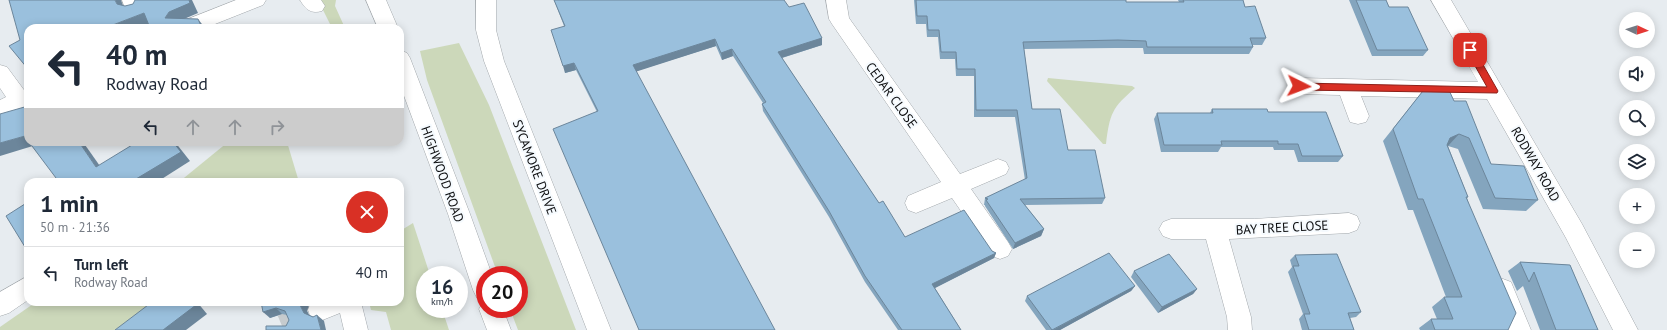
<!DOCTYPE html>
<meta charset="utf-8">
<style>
:root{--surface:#fff;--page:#f2f2f3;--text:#1f2937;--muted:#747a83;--line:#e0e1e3}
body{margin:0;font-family:"PT Sans",sans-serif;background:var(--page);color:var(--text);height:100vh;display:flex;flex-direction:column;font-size:15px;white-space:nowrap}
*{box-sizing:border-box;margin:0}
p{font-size:13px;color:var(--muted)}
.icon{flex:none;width:22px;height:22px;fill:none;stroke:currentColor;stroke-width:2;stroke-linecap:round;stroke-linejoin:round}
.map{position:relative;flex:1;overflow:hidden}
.details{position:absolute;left:24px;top:178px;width:380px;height:128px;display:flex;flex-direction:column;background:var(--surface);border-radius:12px;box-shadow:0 2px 10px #0003}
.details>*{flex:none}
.guide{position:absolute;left:24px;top:24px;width:380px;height:122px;border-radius:12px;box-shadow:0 2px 10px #0003;background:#fff;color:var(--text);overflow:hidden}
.needle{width:26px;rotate:94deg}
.fabs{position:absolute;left:1619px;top:12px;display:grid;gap:8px}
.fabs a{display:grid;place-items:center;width:36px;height:36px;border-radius:50%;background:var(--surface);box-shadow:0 2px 10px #0003;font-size:20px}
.speed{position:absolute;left:416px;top:266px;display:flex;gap:8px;font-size:20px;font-weight:700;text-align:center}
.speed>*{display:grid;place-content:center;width:52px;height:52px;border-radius:50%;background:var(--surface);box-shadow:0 2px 10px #0003;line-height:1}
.speed small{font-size:10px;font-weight:400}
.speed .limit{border:6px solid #d22;background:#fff;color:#111}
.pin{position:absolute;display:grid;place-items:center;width:34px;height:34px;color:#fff;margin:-17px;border-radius:8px;box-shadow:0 2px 6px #0006}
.me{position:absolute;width:44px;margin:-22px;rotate:93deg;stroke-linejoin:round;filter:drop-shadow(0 0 3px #0008)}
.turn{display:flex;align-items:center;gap:14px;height:84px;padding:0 16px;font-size:18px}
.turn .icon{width:52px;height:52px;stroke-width:2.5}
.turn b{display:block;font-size:28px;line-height:34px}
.lanes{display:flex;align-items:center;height:38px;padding:0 16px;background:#0003;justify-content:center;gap:20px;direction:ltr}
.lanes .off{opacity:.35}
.round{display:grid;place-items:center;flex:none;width:42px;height:42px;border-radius:21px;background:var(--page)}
.head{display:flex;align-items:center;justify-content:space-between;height:68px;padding:0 16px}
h1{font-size:24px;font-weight:800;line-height:30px}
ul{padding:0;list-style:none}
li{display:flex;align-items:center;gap:12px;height:52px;padding:0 16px;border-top:1px solid var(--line)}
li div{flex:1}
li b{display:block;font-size:15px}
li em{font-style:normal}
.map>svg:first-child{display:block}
</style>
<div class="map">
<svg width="1667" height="330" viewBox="0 0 1667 330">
<rect width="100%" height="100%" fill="#e7ecf0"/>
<g fill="#ccd8ba">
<polygon points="318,0 336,0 335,6 345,28 332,28"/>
<polygon points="459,43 489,105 576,330 518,330 510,309 519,309 519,275 498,275 427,80 420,51"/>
<path d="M1048,78l84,8 3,2c-23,20 -25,25 -29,56h-3l-56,-63z"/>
<polygon points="228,142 287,142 299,182 179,182"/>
<polygon points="413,223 430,275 425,275 425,309 442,309 449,330 391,330 386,312 371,310 369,302 400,302 400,231"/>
<polygon points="36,302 154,302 115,330 0,330 0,327"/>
</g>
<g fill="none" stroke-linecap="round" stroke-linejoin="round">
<polyline stroke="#c6cbce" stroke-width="22" stroke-dasharray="22 11" stroke-linecap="butt" points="282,326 320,310"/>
<defs>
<g id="minor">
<polygon points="122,0 142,0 144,8 141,13 134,15 127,13"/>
<polygon points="236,0 266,0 263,5 205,28 175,28 178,23"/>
<path d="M300,0h21l4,6 -3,5c-11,3 -16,-1 -22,-11z"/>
<polygon points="366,0 386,0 398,28 378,28"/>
<polygon points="476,0 496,0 496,30 504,61 611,330 587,330 484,61 476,30"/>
<polygon points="826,0 846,0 849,18 960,174 998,159 1006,162 1009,168 1006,174 971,189 1008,242 1012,249 1008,256 1000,259 992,256 952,198 916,213 908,210 905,203 908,196 941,182 832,24 829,19"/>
<polygon points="1431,0 1451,0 1582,224 1638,330 1613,330 1566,238 1487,99 1361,96 1369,116 1366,122 1358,124 1350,122 1340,95 1299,94 1292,92 1289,86 1292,80 1299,78 1478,82"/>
<polygon points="400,50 407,53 410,58 470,214 492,275 485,275 485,309 503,309 511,330 487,330 479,309 484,301 477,298 473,290 448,214 400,85"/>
<polygon points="0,65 7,67 24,90 28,89 28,107 0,117 0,100 6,97 0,88"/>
<polygon points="1349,213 1357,216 1360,223 1357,230 1349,233 1229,239 1251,317 1252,330 1228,330 1227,317 1206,239 1171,239 1163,236 1159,229 1163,222 1171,219 1254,219"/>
<polygon points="28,276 28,300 9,313 0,316 0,292"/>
<polygon points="1503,279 1511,282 1531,330 1507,330 1491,290 1495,282"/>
<polygon points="311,302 361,302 368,330 344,330 340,313 320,321 311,318 308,310"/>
</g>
</defs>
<use href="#minor" stroke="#a3a8ac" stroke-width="1"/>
<use href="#minor" fill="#fff" fill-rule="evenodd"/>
</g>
<g fill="#84a5be">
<polygon points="554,0 789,7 822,38 822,45 782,58 879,203 905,237 992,251 996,253 994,258 935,288 961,330 898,330 865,282 829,217 763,111 762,104 763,103 733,56 722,60 716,46 636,71 597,112 576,70 565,73 564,26"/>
<polygon points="914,0 1126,0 1126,2 1179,2 1178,0 1243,0 1245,7 1266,38 1262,45 1253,45 1253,47 1249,54 1144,54 1143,48 1115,48 1024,49 1032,109 1068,150 1105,198 1102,204 1025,205 1044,229 1041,236 1013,249 985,206 985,205 984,205 985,198 1025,180 1015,117 974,117 974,76 956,76 955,59 940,59 938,37 927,37 926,24 916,24"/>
<polygon points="1349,0 1386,0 1389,7 1428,50 1423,56 1372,56"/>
<polygon points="1426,87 1454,101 1491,164 1538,200 1526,211 1483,209 1458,149 1448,146 1468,197 1467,198 1508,330 1420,330 1419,328 1431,319 1437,319 1432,307 1444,297 1446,297 1413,210 1408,210 1383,141"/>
<polygon points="1212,109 1268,112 1343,156 1338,162 1298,162 1294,150 1274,150 1273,147 1221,147 1218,152 1161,152 1154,119 1157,113 1210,113"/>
<polygon points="1295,255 1361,312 1356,317 1350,318 1354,330 1302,330 1299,319 1303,314 1288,272 1292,267 1290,260"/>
<polygon points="1520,262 1570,265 1598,330 1540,330 1523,286 1517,291 1508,271"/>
<polygon points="1134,271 1197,289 1193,294 1158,313 1131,277"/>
<polygon points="1135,286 1131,291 1060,330 1046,330 1025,301 1027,296"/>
<polygon points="261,302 307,311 309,315 324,321 286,326 289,320 287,315 282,314 270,318"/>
</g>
<g fill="#6c869b">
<polygon points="115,0 121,0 126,14 117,4"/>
<polygon points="189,0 192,0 198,13 177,22 165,18 169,12"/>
<polygon points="144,13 153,23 140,28 105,28"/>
<polygon points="198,19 205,28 202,28"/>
<polygon points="822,38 822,45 778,59 778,52"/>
<polygon points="715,39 716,46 635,72 633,65"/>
<polygon points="732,49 733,56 722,60 721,53"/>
<polygon points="574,63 576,70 565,73 563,66"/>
<polygon points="1459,134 1448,146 1440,149 1450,138"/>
<polygon points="25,136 28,138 28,142 32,142 36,145 0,156 0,143"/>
<polygon points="79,142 83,142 107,176 96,167"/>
<polygon points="173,142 175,142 190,161 157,182 131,182"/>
<polygon points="1044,229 1041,236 1013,249 1015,243"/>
<polygon points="996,253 994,258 931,290 932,284"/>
<polygon points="1135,286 1131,291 1060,330 1053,330"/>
<polygon points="1197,289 1193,294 1158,313 1162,307"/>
<polygon points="193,302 197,302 207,314 186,330 163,330"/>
<polygon points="301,302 310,302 307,311 311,319 304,313 300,305"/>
<polygon points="276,308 282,314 270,318 263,312"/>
<polygon points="317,315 324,321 326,330 321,330"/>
</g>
<g fill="#9ac0dd" stroke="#6c869b">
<polygon points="9,0 115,0 117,4 125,6 133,4 135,0 189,0 190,3 169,12 165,18 198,19 202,28 150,28 144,13 105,28 28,28 28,69 9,46 20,40"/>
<polygon points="554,0 784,0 789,7 804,3 822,38 778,52 879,203 883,201 905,237 964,210 992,251 996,253 932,284 961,330 902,330 865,276 829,211 762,104 766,102 732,49 721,53 715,39 633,65 775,330 639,330 553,129 598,111 574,63 563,66 551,30 565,26"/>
<polygon points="916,0 1126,0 1126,2 1184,2 1183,0 1243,0 1245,7 1255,6 1266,38 1250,38 1253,47 1147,47 1146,41 1118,40 1023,42 1032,109 1060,109 1068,150 1095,150 1105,198 1020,199 1044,229 1015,243 986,200 988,199 985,198 1027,178 1017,110 976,110 975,69 957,69 956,52 941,52 939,30 928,30 927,16 917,16"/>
<polygon points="1356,0 1386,0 1389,7 1408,7 1428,50 1377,50"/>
<polygon points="1426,87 1448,88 1454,101 1466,101 1491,164 1524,166 1538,200 1495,198 1469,138 1459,134 1450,138 1447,145 1468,197 1466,197 1516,313 1508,330 1435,330 1431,319 1453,319 1444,297 1462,297 1423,199 1418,199 1393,129"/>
<polygon points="28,106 28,140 25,136 0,143 0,114"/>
<polygon points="1212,109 1267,109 1268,112 1326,112 1343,156 1302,156 1298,144 1278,144 1278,141 1221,141 1222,145 1164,145 1157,113 1213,113"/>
<polygon points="29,142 79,142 96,167 137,142 173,142 181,152 131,182 59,182"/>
<polygon points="28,202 28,245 25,247 6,216"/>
<polygon points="1109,253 1135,286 1052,330 1027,296"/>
<polygon points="1169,254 1197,289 1162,307 1134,271"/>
<polygon points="1337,254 1361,312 1348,313 1354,330 1309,330 1304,314 1310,314 1293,266 1299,266 1295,255"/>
<polygon points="1520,262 1570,265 1598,330 1556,330 1534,272 1529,282"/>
<polygon points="152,302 193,302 196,305 163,330 115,330"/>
<polygon points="261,302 301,302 300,305 304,313 313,317 317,315 321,330 266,330 266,326 286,326 289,320 285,311 276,308 263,312"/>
</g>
<polygon fill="#d93025" stroke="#8d1f18" points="1467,47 1473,47 1498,91 1497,93 1299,90 1295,86 1299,83 1487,87 1466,50"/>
<g text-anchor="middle" stroke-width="4" stroke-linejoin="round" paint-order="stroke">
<g font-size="13" fill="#0c0d0f" stroke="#f5fafe">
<text transform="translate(892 95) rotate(54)" y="5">CEDAR CLOSE</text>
<text transform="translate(1536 164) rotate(60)" y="5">RODWAY ROAD</text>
<text transform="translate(535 167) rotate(69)" y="5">SYCAMORE DRIVE</text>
<text transform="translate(443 174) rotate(70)" y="5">HIGHWOOD ROAD</text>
<text transform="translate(1282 227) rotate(-3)" y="5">BAY TREE CLOSE</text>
</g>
</g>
</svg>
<div class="fabs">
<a><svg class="needle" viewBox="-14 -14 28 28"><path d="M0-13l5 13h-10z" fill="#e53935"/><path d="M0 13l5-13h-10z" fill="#747a83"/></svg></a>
<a><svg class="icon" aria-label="sound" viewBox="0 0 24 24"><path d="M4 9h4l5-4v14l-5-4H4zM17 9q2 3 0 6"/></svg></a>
<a><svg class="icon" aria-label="search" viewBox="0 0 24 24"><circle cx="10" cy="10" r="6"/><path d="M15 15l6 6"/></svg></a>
<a><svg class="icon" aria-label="layers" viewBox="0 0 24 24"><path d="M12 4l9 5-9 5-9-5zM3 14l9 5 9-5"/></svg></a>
<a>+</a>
<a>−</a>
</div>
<div class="speed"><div>16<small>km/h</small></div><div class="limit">20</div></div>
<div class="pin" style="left:1470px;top:50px;background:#d93025"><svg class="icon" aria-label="arrive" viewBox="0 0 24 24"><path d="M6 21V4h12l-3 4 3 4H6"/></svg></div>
<svg class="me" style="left:1299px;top:86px" viewBox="-20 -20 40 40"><path d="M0-17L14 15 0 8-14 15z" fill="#d93025" stroke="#fff" stroke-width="4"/></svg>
<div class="guide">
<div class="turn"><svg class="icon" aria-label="left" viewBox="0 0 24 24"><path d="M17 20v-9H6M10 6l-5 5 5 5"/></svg><div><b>40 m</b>Rodway Road</div></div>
<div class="lanes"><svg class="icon" aria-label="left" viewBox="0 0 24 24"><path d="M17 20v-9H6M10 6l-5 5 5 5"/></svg><svg class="icon off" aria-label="ahead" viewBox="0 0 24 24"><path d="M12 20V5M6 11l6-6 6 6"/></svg><svg class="icon off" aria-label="ahead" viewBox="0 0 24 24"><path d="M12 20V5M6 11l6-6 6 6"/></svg><svg class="icon off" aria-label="right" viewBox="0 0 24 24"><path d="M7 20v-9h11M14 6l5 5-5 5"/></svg></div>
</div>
<section class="details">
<div class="head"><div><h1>1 min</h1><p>50 m · 21:36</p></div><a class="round" style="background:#d93025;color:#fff"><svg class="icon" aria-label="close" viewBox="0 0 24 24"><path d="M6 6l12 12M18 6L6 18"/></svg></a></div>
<ul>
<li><svg class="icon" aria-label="left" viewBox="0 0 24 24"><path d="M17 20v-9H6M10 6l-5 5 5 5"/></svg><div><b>Turn left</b><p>Rodway Road</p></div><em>40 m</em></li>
</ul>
</section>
</div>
